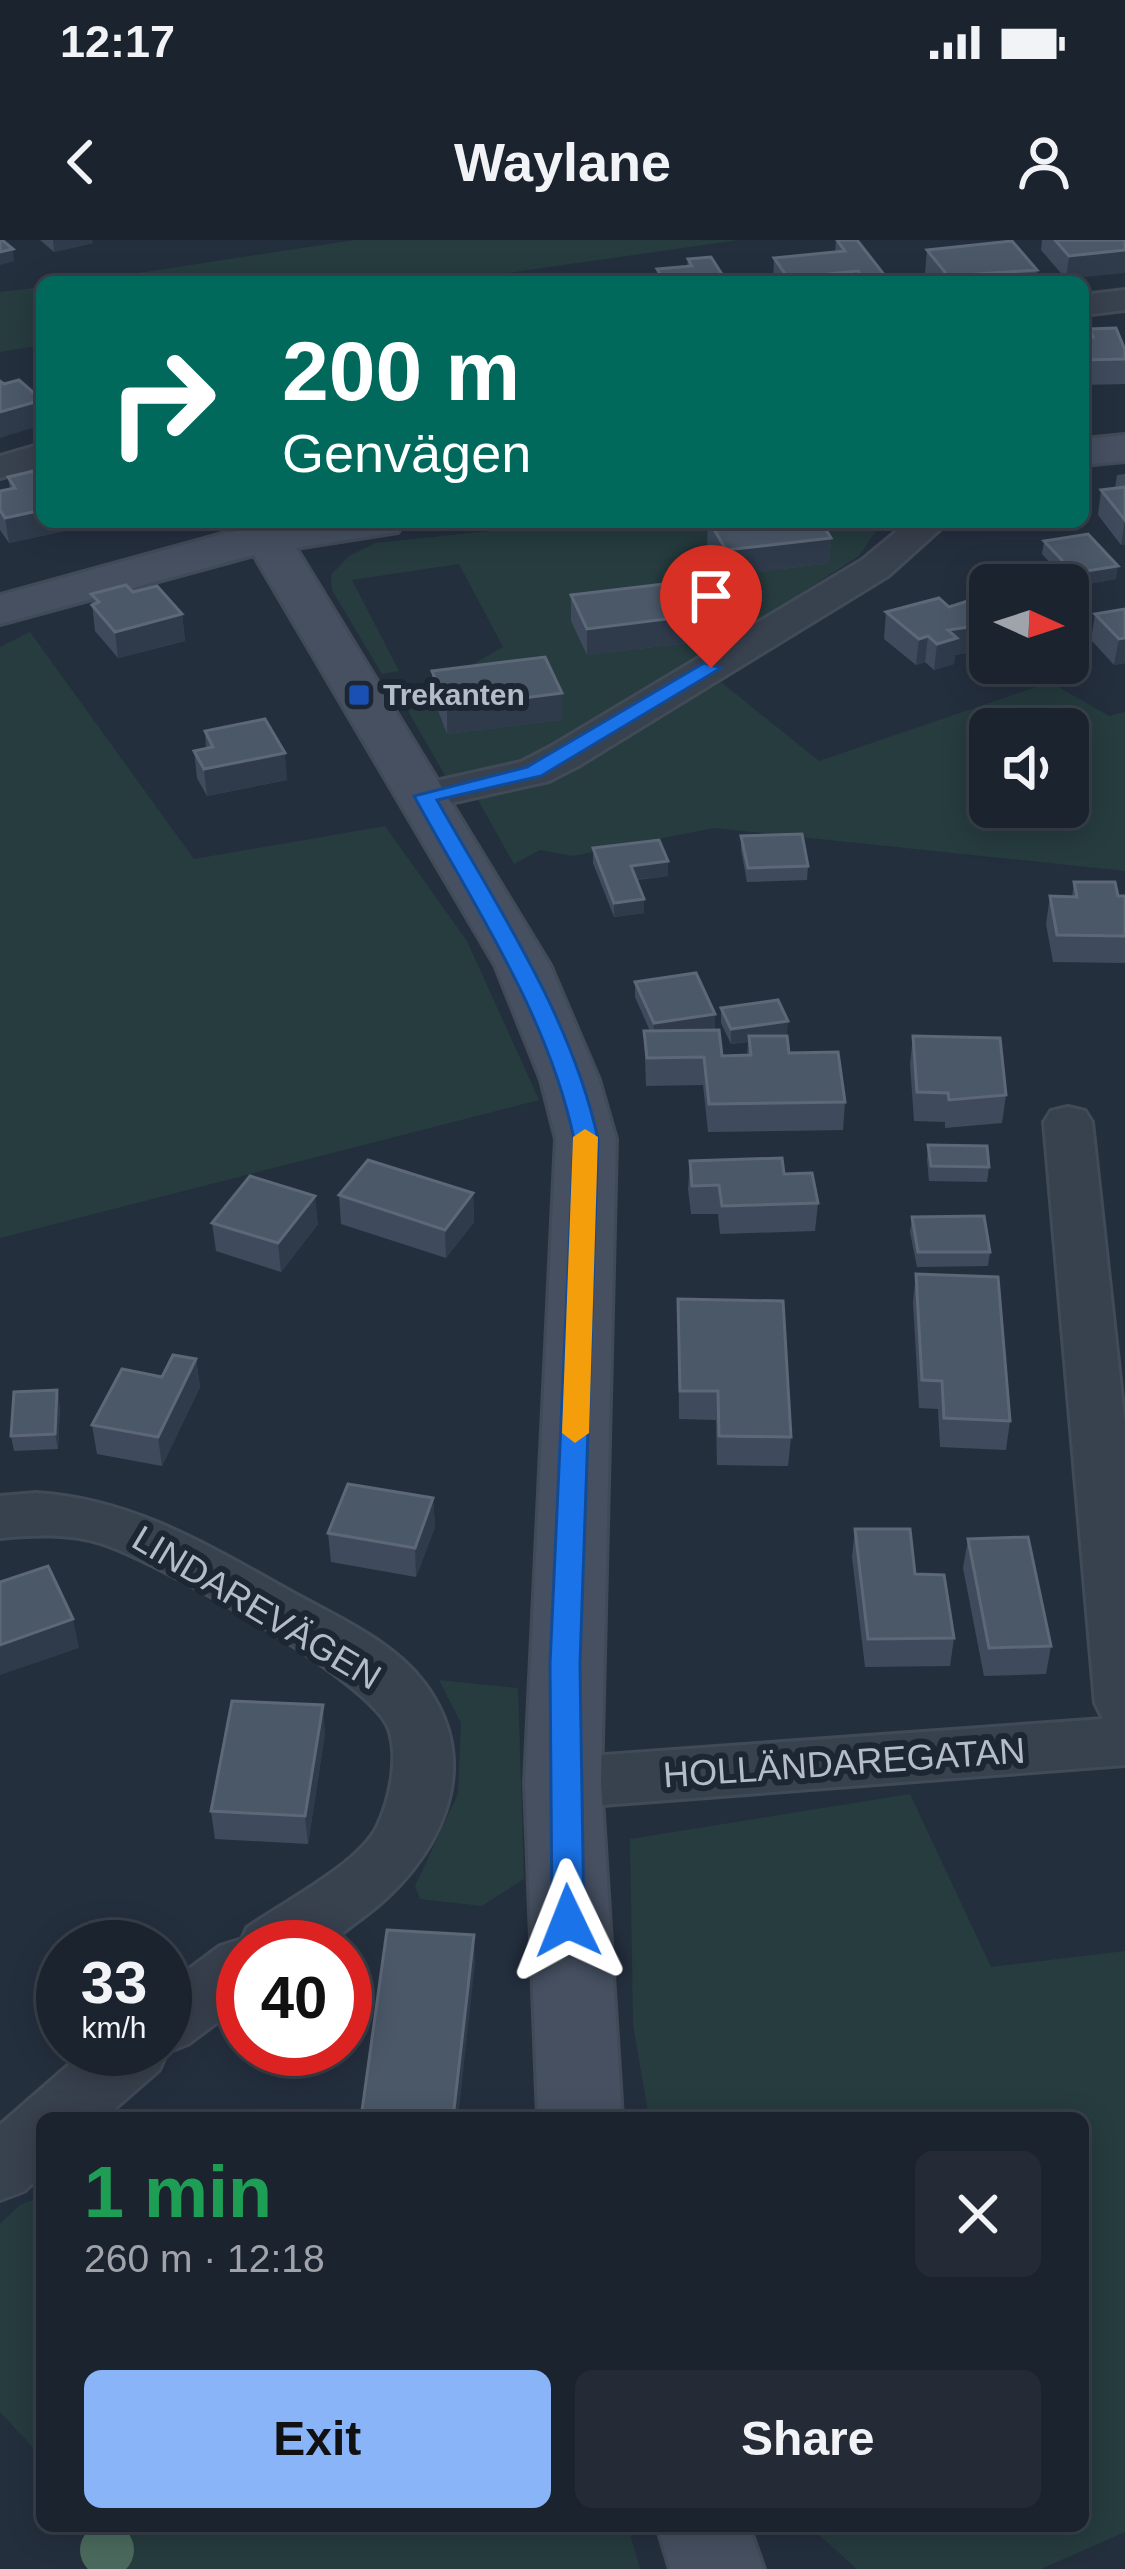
<!DOCTYPE html>
<meta charset="utf-8">
<style>
:root{--surface:#1b232e;--page:#242b36;--text:#f1f3f6;--muted:#a0a4aa;--line:#39404a;--accent:#8ab4f8}
body{margin:0;font-family:Helvetica,sans-serif;background:var(--page);color:var(--text);height:100vh;display:flex;flex-direction:column;font-size:45px;white-space:nowrap}
*{box-sizing:border-box;margin:0}
p{font-size:39px;color:var(--muted)}
.icon{flex:none;width:66px;height:66px;fill:none;stroke:currentColor;stroke-width:2;stroke-linecap:round;stroke-linejoin:round}
.map{position:relative;flex:1;overflow:hidden}
.drawer{position:absolute;left:36px;top:1872px;width:1053px;height:420px;display:flex;flex-direction:column;background:var(--surface);border-radius:18px;box-shadow:0 6px 30px #0003,0 0 0 3px var(--line)}
.drawer>*{flex:none}
.guide{position:absolute;left:36px;top:36px;width:1053px;height:252px;border-radius:18px;box-shadow:0 6px 30px #0003,0 0 0 3px var(--line);background:#00695c;color:#fff;overflow:hidden}
.needle{width:78px;rotate:93deg}
.tools{position:absolute;left:969px;top:324px;display:grid;gap:24px}
.tools a{display:grid;place-items:center;width:120px;height:120px;border-radius:18px;background:var(--surface);box-shadow:0 6px 30px #0003,0 0 0 3px var(--line);font-size:60px}
.speed{position:absolute;left:36px;top:1680px;display:flex;gap:24px;font-size:60px;font-weight:700;text-align:center}
.speed>*{display:grid;place-content:center;width:156px;height:156px;border-radius:50%;background:var(--surface);box-shadow:0 6px 30px #0003,0 0 0 3px var(--line);line-height:1}
.speed small{font-size:30px;font-weight:400}
.speed .limit{border:18px solid #d22;background:#fff;color:#111}
.pin{position:absolute;display:grid;place-items:center;width:102px;height:102px;color:#fff;margin:-123px -51px;border-radius:50% 50% 50% 0;rotate:-45deg;box-shadow:0 0 12px #0007}
.pin .icon{rotate:45deg}
.me{position:absolute;width:132px;margin:-66px;rotate:358deg;stroke-linejoin:round;filter:drop-shadow(0 0 9px #0008)}
.turn{display:flex;align-items:center;gap:42px;height:252px;padding:0 48px;font-size:54px}
.turn .icon{width:156px;height:156px;stroke-width:2.5}
.turn b{display:block;font-size:84px;line-height:102px}
.round{display:grid;place-items:center;flex:none;width:126px;height:126px;border-radius:18px;background:var(--page)}
.head{display:flex;align-items:center;justify-content:space-between;height:204px;padding:0 48px}
h1{font-size:72px;font-weight:700;line-height:90px;color:#1e9e55}
.button{display:flex;gap:24px;margin-top:auto;padding:24px 48px}
.button a{flex:1;height:138px;border-radius:18px;background:var(--accent);color:#111;font-size:48px;font-weight:700;line-height:138px;text-align:center}
.button a+a{background:var(--page);color:var(--text)}
.status{display:flex;justify-content:space-between;align-items:center;height:84px;padding:0 60px;background:var(--surface);direction:ltr}
.status svg{height:33px;fill:currentColor}
header{display:flex;justify-content:space-between;align-items:center;height:156px;padding:0 48px;background:var(--surface);font-size:54px;font-weight:700}
.map>svg:first-child{display:block}
</style>
<div class="status"><b>12:17</b><svg viewBox="0 0 49 12"><path d="M0 12V9h3v3zM5 12V6h3v6zM10 12V3h3v9zM15 12V0h3v12zM26 1h20v11H26zM47 4h2v5h-2z"/></svg></div>
<header><svg class="icon" aria-label="back" viewBox="0 0 24 24"><path d="M15 5l-7 7 7 7"/></svg>Waylane<svg class="icon" aria-label="person" viewBox="0 0 24 24"><circle cx="12" cy="8" r="4"/><path d="M4 21q1-7 8-7t8 7"/></svg></header>
<div class="map">
<svg width="1125" height="2329" viewBox="0 0 1125 2329">
<rect width="100%" height="100%" fill="#242f3e"/>
<g fill="#263c3f" fill-rule="evenodd">
<polygon points="355,0 739,0 444,42 79,42"/>
<polygon points="42,47 42,105 0,112 0,52"/>
<polygon points="577,282 882,282 859,316 548,516 447,539 396,450 439,443 503,407 459,324 352,340 399,431 382,434 332,350 331,335 349,316 375,303"/>
<polygon points="30,392 194,619 385,586 467,701 539,860 0,998 0,407"/>
<path d="M721,442l98,79 231,-79 59,34 16,-4v159l-411,-43 -141,28 -33,-6 -26,14 -36,-64 107,-37zM990,489h78v78h-78z"/>
<polygon points="439,1440 518,1448 524,1639 482,1666 420,1659 415,1646 458,1554 461,1483"/>
<polygon points="910,1554 991,1727 1125,1711 1125,2292 1041,2329 857,2329 809,2286 1083,2286 1083,1878 649,1878 633,1785 630,1599"/>
<polygon points="42,1956 42,2217 0,2172 0,1984 20,1965"/>
<polygon points="107,2286 628,2286 640,2329 107,2329"/>
</g>
<g fill="none" stroke-linecap="round" stroke-linejoin="round">
<defs>
<g id="street">
<polygon points="1125,50 1125,70 1083,75 1083,55"/>
<polygon points="35,206 42,208 42,226 0,238 0,216"/>
<polygon points="908,282 948,282 888,336 580,525 549,541 424,569 409,565 403,556 409,547 521,522 550,507 862,320"/>
<polygon points="1068,867 1085,871 1092,882 1125,1186 1125,1525 563,1568 541,1560 532,1543 541,1526 563,1518 1103,1479 1095,1463 1044,882 1051,871"/>
<path d="M36,1253c99,6 176,55 261,102 44,24 96,47 127,88 64,85 13,180 -62,235 -13,9 -31,26 -46,29 -23,4 -50,0 -73,0v56l-55,41 -21,8 -8,18 -55,48h-62v57l-18,16 -24,9v-75l87,-76h78v-62l55,-41 22,-7 5,-11c35,-25 111,-63 130,-101 13,-27 22,-68 12,-98 -17,-49 -236,-170 -289,-186 -33,-10 -66,-8 -100,-5v-42z"/>
</g>
<g id="secondary">
<polygon points="1125,195 1125,221 1083,225 1083,199"/>
<polygon points="292,282 404,282 398,292 296,308 550,725 599,840 616,899 601,1543 622,1878 538,1878 525,1543 556,899 541,840 495,725 254,315 0,384 0,355 226,293"/>
<polygon points="657,2286 749,2286 764,2329 670,2329"/>
</g>
</defs>
<use href="#street" stroke="#414a57" stroke-width="6"/>
<use href="#secondary" stroke="#414a57" stroke-width="6"/>
<use href="#street" fill="#38414e" fill-rule="evenodd"/>
<use href="#secondary" fill="#465061" fill-rule="evenodd"/>
</g>
<circle fill="#4b6a5d" cx="107" cy="2310" r="27"/>
<g fill="#3f4b5c">
<polygon points="40,0 92,0 93,3 54,12"/>
<polygon points="836,0 886,37 886,42 773,42 774,18 835,12"/>
<polygon points="1042,0 1125,0 1066,39 1041,10"/>
<polygon points="927,10 1037,30 1036,42 932,42 925,33"/>
<polygon points="688,19 727,42 657,42 657,29 687,27"/>
<polygon points="1090,89 1125,110 1125,144 1083,145 1083,97 1089,97"/>
<polygon points="1125,234 1125,305 1121,305 1098,275 1101,250 1115,248 1117,235"/>
<polygon points="8,237 42,282 68,282 69,290 9,303 0,290 0,251 10,249"/>
<polygon points="708,282 821,282 831,298 829,323 725,336 707,304"/>
<polygon points="1044,301 1116,339 1072,347 1042,314"/>
<polygon points="133,352 182,374 185,401 118,418 95,391 91,354"/>
<polygon points="571,355 698,375 697,402 587,415 571,381"/>
<polygon points="949,367 990,378 990,409 955,415 954,424 934,430 925,422 916,425 884,399 886,372"/>
<polygon points="1125,369 1125,423 1114,425 1091,400 1095,374"/>
<polygon points="432,431 562,480 447,494 433,457"/>
<polygon points="205,491 287,540 207,556 197,538 194,511 206,508"/>
<polygon points="741,596 808,626 807,640 747,642 741,610"/>
<polygon points="593,608 668,621 668,636 636,640 644,659 644,673 614,677 593,623"/>
<polygon points="1074,642 1118,656 1125,656 1125,723 1053,722 1046,684 1050,656 1072,657"/>
<polygon points="635,742 715,789 707,790 722,816 747,816 748,802 731,804 721,783 721,768 787,796 789,813 845,862 843,890 708,892 703,845 646,846 644,791 650,791 635,757"/>
<polygon points="913,796 1006,855 1002,883 945,888 945,882 914,881 910,824"/>
<polygon points="928,905 989,927 987,942 929,941 927,920"/>
<polygon points="690,921 784,934 818,963 815,991 720,994 718,974 691,974 688,949"/>
<polygon points="473,953 474,982 446,1018 341,984 339,955"/>
<polygon points="912,977 990,1012 988,1026 917,1027 910,992"/>
<polygon points="212,983 318,984 281,1032 216,1011"/>
<polygon points="916,1034 1010,1181 1006,1210 940,1207 938,1169 919,1168 913,1062"/>
<polygon points="678,1059 791,1197 788,1226 717,1225 716,1180 679,1179"/>
<polygon points="196,1119 200,1147 162,1226 97,1214 92,1185 162,1137"/>
<polygon points="60,1165 58,1209 14,1211 11,1196"/>
<polygon points="433,1258 435,1287 416,1337 331,1322 328,1293"/>
<polygon points="855,1289 915,1334 954,1398 950,1426 865,1427 852,1317"/>
<polygon points="968,1299 1051,1406 1046,1434 984,1436 963,1328"/>
<polygon points="325,1493 308,1604 215,1599 211,1571"/>
</g>
<g fill="#2f3b4b">
<polygon points="53,0 92,0 93,3 54,12"/>
<polygon points="13,9 14,21 0,25 0,12"/>
<polygon points="1125,10 1125,33 1066,39 1069,16"/>
<polygon points="858,31 857,42 788,42 788,38"/>
<polygon points="886,37 886,42 864,42 864,40"/>
<polygon points="42,160 42,185 0,198 0,172"/>
<polygon points="42,270 42,282 68,282 69,290 9,303 5,278"/>
<polygon points="1125,280 1125,305 1121,305"/>
<polygon points="831,298 829,323 725,336 726,310"/>
<polygon points="1118,326 1116,339 1072,347 1074,333"/>
<polygon points="182,374 185,401 118,418 115,392"/>
<polygon points="698,375 697,402 587,415 587,389"/>
<polygon points="990,384 990,409 955,415 954,424 934,430 937,404 948,390"/>
<polygon points="928,396 925,422 916,425 919,399"/>
<polygon points="1125,398 1125,423 1114,425 1119,399"/>
<polygon points="562,453 562,480 447,494 447,468"/>
<polygon points="285,513 287,540 207,556 204,529"/>
<polygon points="668,621 668,636 630,640 631,626"/>
<polygon points="644,659 644,673 614,677 614,663"/>
<polygon points="715,774 715,789 653,798 654,783"/>
<polygon points="788,781 787,796 731,804 731,789"/>
<polygon points="473,953 474,982 446,1018 445,990"/>
<polygon points="315,956 318,984 281,1032 278,1003"/>
<polygon points="196,1119 200,1147 162,1226 158,1197"/>
<polygon points="57,1150 60,1165 58,1209 55,1194"/>
<polygon points="433,1258 435,1287 416,1337 415,1308"/>
<polygon points="73,1379 79,1408 0,1435 0,1405"/>
<polygon points="323,1465 325,1493 308,1604 305,1576"/>
<polygon points="474,1695 475,1723 458,1878 453,1878"/>
</g>
<g fill="#4b5868" stroke="#5c6777" stroke-width="3">
<polygon points="0,0 2,0 13,9 0,12"/>
<polygon points="837,0 857,0 886,37 864,40 858,31 788,38 774,18 845,11"/>
<polygon points="1055,0 1125,0 1125,10 1069,16"/>
<polygon points="1012,1 1037,30 948,36 927,10"/>
<polygon points="711,17 727,42 665,42 657,29 692,26 688,19"/>
<polygon points="1116,88 1125,110 1125,119 1083,120 1083,97 1093,97 1090,89"/>
<polygon points="19,140 42,160 0,172 0,141 4,144"/>
<polygon points="39,230 42,234 42,270 5,278 0,270 0,251 15,248 8,237"/>
<polygon points="1125,247 1125,280 1101,250"/>
<polygon points="710,282 821,282 831,298 726,310"/>
<polygon points="1088,294 1118,326 1074,333 1044,301"/>
<polygon points="680,342 698,375 587,389 571,355"/>
<polygon points="126,345 133,352 157,346 182,374 115,392 92,365 99,362 91,354"/>
<polygon points="939,358 949,367 968,361 990,378 990,384 948,390 957,398 937,404 928,396 919,399 886,372"/>
<polygon points="1125,369 1125,398 1119,399 1095,374"/>
<polygon points="545,417 562,453 447,468 432,431"/>
<polygon points="265,479 285,513 204,529 194,511 213,507 205,491"/>
<polygon points="802,594 808,626 748,628 741,596"/>
<polygon points="659,600 668,621 631,626 644,659 614,663 593,608"/>
<polygon points="1074,642 1115,642 1118,656 1125,656 1125,696 1057,695 1050,656 1077,657"/>
<polygon points="696,733 715,774 654,783 635,742"/>
<polygon points="778,760 788,781 731,789 721,768"/>
<polygon points="719,790 722,816 751,815 749,796 787,796 789,813 838,812 845,862 709,864 704,817 647,818 644,791"/>
<polygon points="913,796 1000,798 1006,855 949,860 948,853 917,852"/>
<polygon points="928,905 987,906 989,927 931,926"/>
<polygon points="782,918 784,934 812,933 818,963 722,966 719,945 692,946 690,921"/>
<polygon points="368,920 473,953 445,990 339,955"/>
<polygon points="250,936 315,956 278,1003 212,983"/>
<polygon points="984,976 990,1012 918,1012 912,977"/>
<polygon points="916,1034 998,1037 1010,1181 944,1178 942,1141 922,1140"/>
<polygon points="678,1059 783,1061 791,1197 719,1196 718,1151 680,1151"/>
<polygon points="173,1115 196,1119 158,1197 92,1185 122,1129 162,1137"/>
<polygon points="57,1150 55,1194 11,1196 14,1152"/>
<polygon points="348,1244 433,1258 415,1308 328,1293"/>
<polygon points="855,1289 910,1289 915,1334 944,1335 954,1398 868,1399"/>
<polygon points="1028,1297 1051,1406 989,1408 968,1299"/>
<polygon points="48,1326 73,1379 0,1405 0,1342"/>
<polygon points="232,1461 323,1465 305,1576 211,1571"/>
<polygon points="387,1690 474,1695 453,1878 361,1878"/>
</g>
<path fill="#1a73e8" stroke="#114b97" stroke-width="3" d="M704,423l17,5 -180,108 -104,24c61,108 134,216 161,339l-18,525 4,257 -4,10h-23l-5,-10 -2,-257 24,-525c-26,-124 -100,-233 -160,-343l113,-29z"/>
<polygon fill="#f59e0b" points="585,889 598,897 589,1193 575,1203 562,1193 573,897"/>
<rect fill="#1a4fb4" stroke="#1d2633" stroke-width="4.5" x="347" y="443" width="24" height="24" rx="6"/>
<g text-anchor="middle" stroke-width="12" stroke-linejoin="round" paint-order="stroke">
<g font-size="30" font-weight="bold" fill="#b4bcc9" stroke="#1d2633" text-anchor="start">
<text x="383" y="465">Trekanten</text>
</g>
<g font-size="36" fill="#b4bcc9" stroke="#1d2633">
<text transform="translate(257 1367) rotate(31)" y="13">LINDAREVÄGEN</text>
<text transform="translate(844 1522) rotate(-4)" y="13">HOLLÄNDAREGATAN</text>
</g>
</g>
</svg>
<div class="tools">
<a><svg class="needle" viewBox="-14 -14 28 28"><path d="M0-13l5 13h-10z" fill="#e53935"/><path d="M0 13l5-13h-10z" fill="#a0a4aa"/></svg></a>
<a><svg class="icon" aria-label="sound" viewBox="0 0 24 24"><path d="M4 9h4l5-4v14l-5-4H4zM17 9q2 3 0 6"/></svg></a>
</div>
<div class="speed"><div>33<small>km/h</small></div><div class="limit">40</div></div>
<div class="pin" style="left:711px;top:428px;background:#d93025"><svg class="icon" aria-label="arrive" viewBox="0 0 24 24"><path d="M6 21V4h12l-3 4 3 4H6"/></svg></div>
<svg class="me" style="left:568px;top:1681px" viewBox="-20 -20 40 40"><path d="M0-17L14 15 0 8-14 15z" fill="#1a73e8" stroke="#fff" stroke-width="4"/></svg>
<div class="guide">
<div class="turn"><svg class="icon" aria-label="right" viewBox="0 0 24 24"><path d="M7 20v-9h11M14 6l5 5-5 5"/></svg><div><b>200 m</b>Genvägen</div></div>
</div>
<section class="drawer">
<div class="head"><div><h1>1 min</h1><p>260 m · 12:18</p></div><a class="round"><svg class="icon" aria-label="close" viewBox="0 0 24 24"><path d="M6 6l12 12M18 6L6 18"/></svg></a></div>
<div class="button"><a>Exit</a><a>Share</a></div>
</section>
</div>
